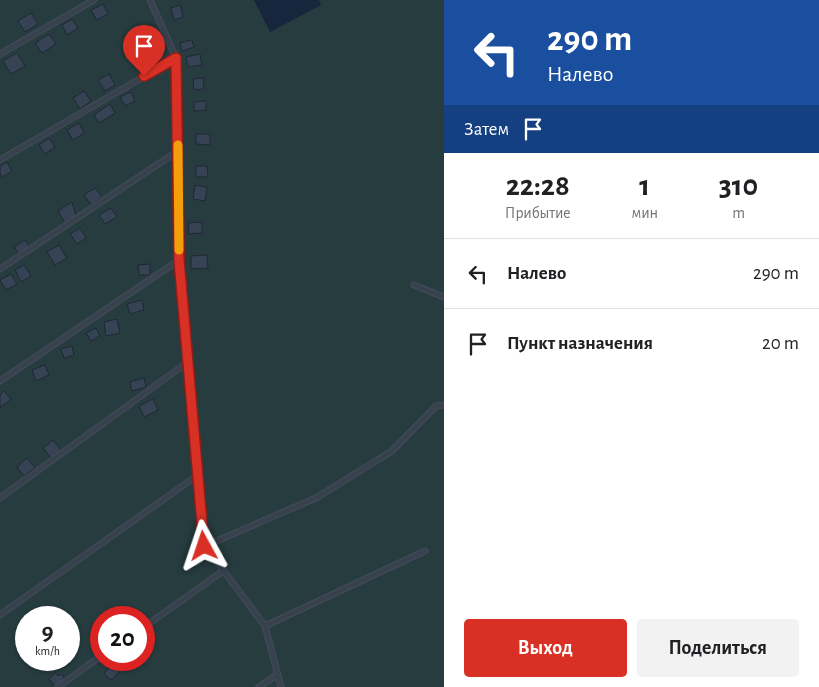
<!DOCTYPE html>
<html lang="ru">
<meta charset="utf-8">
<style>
:root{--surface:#fff;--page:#f2f2f2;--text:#202124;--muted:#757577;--line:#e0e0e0;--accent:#d93025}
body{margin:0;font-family:"Alegreya Sans",sans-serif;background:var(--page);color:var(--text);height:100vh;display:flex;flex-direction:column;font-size:19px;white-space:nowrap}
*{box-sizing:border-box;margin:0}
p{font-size:16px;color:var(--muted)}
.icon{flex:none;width:28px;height:28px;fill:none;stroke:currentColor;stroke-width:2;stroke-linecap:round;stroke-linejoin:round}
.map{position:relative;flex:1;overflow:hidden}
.drawer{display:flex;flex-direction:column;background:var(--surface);width:375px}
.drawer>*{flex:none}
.hud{background:#1a4fa0;color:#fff;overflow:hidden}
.speed{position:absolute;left:15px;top:606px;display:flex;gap:10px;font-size:25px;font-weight:700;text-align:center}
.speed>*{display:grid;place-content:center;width:65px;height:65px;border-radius:50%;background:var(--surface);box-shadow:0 1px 4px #0004;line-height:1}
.speed small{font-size:12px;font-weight:400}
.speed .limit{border:8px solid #d22;background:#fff;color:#111}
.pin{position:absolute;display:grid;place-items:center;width:42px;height:42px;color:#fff;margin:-51px -21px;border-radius:50% 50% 50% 0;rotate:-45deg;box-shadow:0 0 5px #0007}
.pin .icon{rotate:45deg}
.me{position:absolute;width:55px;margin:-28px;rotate:355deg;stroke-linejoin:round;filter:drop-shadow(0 0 4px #0008)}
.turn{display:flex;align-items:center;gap:18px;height:105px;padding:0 20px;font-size:22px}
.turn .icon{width:65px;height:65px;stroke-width:2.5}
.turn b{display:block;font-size:35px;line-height:42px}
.then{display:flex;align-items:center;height:48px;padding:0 20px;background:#0003;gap:10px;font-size:19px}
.eta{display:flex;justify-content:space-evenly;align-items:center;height:85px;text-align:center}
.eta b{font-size:30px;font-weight:700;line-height:35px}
.primary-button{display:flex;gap:10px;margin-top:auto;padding:10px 20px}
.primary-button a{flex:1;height:58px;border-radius:5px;background:var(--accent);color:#fff;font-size:20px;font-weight:700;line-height:58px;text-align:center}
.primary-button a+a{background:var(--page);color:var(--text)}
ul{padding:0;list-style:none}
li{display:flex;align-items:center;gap:15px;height:70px;padding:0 20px;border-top:1px solid var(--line)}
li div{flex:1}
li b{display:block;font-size:19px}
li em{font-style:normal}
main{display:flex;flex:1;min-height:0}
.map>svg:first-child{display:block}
</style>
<main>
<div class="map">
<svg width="444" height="687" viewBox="0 0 444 687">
<rect width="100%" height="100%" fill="#242f3e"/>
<path fill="#263c3f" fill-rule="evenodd" d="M0,0h444v687h-444zM26,618h43v42h-43zM101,618h43v42h-43z"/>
<polygon fill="#17263c" points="254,0 319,0 321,5 270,32"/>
<g fill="#364354" stroke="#1f2835">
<polygon points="103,4 108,14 97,20 91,10"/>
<polygon points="180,5 183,17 174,20 171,8"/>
<polygon points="31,13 38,24 25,32 18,21"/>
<polygon points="72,19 78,28 67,35 62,25"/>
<polygon points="49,34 56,44 42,53 35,43"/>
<polygon points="192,40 194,47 182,51 180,43"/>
<polygon points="17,53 25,66 11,74 3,61"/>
<polygon points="200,54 202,65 188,67 186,57"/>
<polygon points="109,74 115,85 105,91 98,80"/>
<polygon points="203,78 204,89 194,90 193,79"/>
<polygon points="84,91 91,101 80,109 73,98"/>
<polygon points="131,92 135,101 125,106 120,97"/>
<polygon points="206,101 206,110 194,111 194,102"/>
<polygon points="110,104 115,113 99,123 94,115"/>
<polygon points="79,123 84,133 73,140 67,130"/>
<polygon points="196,134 210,134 210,145 196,144"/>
<polygon points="49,138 55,147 45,154 39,145"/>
<polygon points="7,162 12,171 2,177 0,173 0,166"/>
<polygon points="196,166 207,166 208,177 196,177"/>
<polygon points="195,185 207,187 205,201 193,199"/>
<polygon points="95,188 102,197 91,205 84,195"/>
<polygon points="72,202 76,216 65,223 58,211"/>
<polygon points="111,208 117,217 105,224 99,215"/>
<polygon points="202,222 202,233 189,234 188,223"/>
<polygon points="80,228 86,238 77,244 70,234"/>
<polygon points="25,240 30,247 19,254 14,247"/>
<polygon points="59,245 67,258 55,265 47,252"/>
<polygon points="207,255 208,268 191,269 191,256"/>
<polygon points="150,264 150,275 139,275 138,265"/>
<polygon points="24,265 31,276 21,282 15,270"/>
<polygon points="11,274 17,284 6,290 0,280"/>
<polygon points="142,300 144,310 130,314 127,304"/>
<polygon points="117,319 120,333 106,336 104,322"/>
<polygon points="96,328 100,336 91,341 86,333"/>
<polygon points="72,346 74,355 64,358 61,349"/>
<polygon points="45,365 49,375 36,381 32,370"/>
<polygon points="144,378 146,387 132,391 130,382"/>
<polygon points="4,391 11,399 0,408 0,395"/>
<polygon points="153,399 158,410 144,417 139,406"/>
<polygon points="53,440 61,450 51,458 43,448"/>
<polygon points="27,458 35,468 24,476 17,467"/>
<polygon points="114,663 121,670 111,680 104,673"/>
<polygon points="55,673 58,676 62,674 65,680 55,686 49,679"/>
</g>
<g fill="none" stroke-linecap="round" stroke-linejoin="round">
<defs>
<g id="lane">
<polyline points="150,0 176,58 179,260 205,546 265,626 281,687"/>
<polyline points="0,54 94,0"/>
<polyline points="0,160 176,58"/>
<polyline points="0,269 178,151"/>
<polyline points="414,285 444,297"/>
<polyline points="0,381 179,260"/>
<polyline points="0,498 188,362"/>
<polyline points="205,546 316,498 392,451 436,406 444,405"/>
<polyline points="0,615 198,475"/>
<polyline points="265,626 425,551"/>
<polyline points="144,627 223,571"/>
<polyline points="58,687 101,656"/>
<polyline points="259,687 278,674"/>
</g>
</defs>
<use href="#lane" stroke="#414a57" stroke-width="7"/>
<use href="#lane" stroke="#38414e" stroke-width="4.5"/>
</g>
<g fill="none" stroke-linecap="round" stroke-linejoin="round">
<defs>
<polyline id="route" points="144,76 176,58 179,260 204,546"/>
</defs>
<use href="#route" stroke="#8d1f18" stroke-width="12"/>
<use href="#route" stroke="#d93025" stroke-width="9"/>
<polyline stroke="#f59e0b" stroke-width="9" points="178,145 179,250"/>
</g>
</svg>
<div class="speed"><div>9<small>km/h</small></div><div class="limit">20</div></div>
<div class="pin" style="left:144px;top:76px;background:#d93025"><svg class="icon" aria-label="arrive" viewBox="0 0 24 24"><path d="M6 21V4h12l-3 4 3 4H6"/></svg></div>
<svg class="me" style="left:204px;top:546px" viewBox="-20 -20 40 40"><path d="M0-17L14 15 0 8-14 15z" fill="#d93025" stroke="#fff" stroke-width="4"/></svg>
</div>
<section class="drawer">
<div class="hud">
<div class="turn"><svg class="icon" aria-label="left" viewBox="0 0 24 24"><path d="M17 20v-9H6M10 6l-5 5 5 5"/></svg><div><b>290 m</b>Налево</div></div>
<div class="then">Затем<svg class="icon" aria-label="arrive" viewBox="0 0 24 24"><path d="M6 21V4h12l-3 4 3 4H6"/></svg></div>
</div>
<div class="eta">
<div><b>22:28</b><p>Прибытие</p></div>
<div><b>1</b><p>мин</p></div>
<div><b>310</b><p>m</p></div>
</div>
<ul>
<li><svg class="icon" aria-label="left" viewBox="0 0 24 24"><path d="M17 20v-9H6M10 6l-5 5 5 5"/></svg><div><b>Налево</b></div><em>290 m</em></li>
<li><svg class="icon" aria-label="arrive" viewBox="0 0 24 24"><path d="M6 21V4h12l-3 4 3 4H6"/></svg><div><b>Пункт назначения</b></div><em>20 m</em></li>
</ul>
<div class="primary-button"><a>Выход</a><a>Поделиться</a></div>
</section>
</main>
